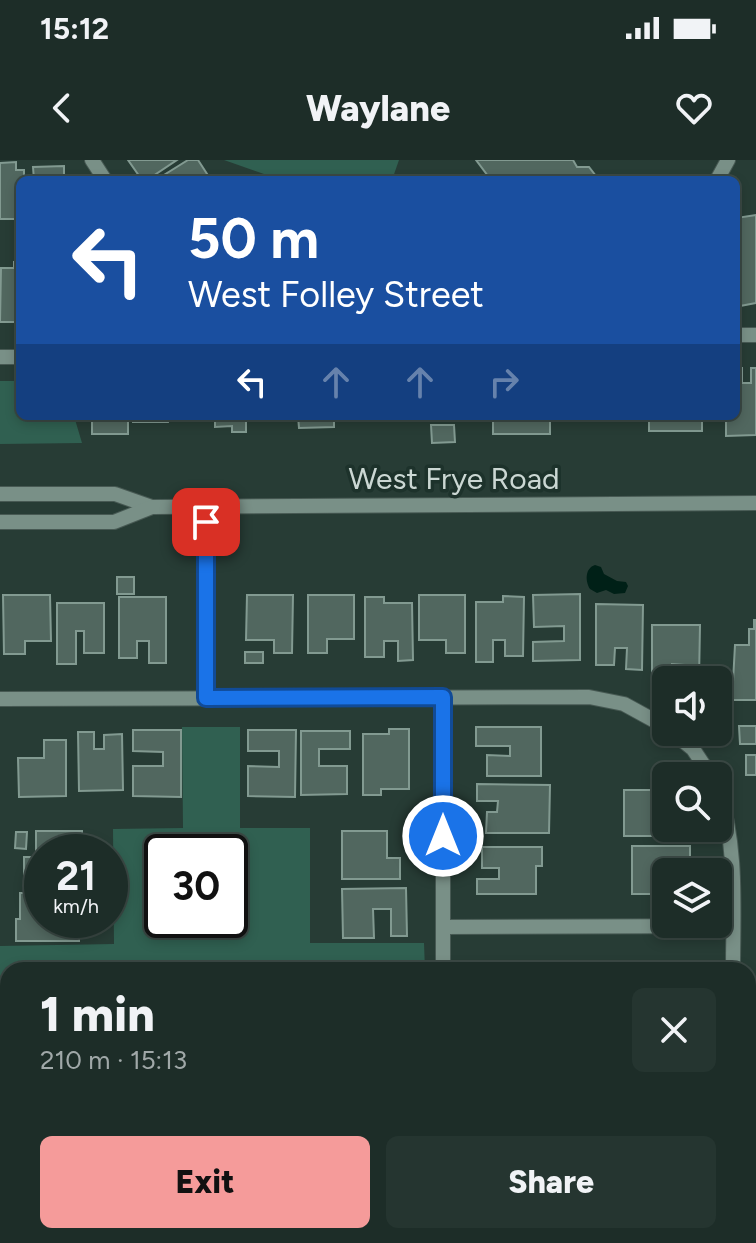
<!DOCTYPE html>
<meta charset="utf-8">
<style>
:root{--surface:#1d2d28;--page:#253530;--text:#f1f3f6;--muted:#a0a8a8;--line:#3b4945;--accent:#f59b9a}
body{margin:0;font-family:Figtree,sans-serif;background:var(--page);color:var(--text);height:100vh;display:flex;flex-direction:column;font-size:30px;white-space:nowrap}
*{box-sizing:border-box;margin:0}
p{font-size:26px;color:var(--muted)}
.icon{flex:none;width:44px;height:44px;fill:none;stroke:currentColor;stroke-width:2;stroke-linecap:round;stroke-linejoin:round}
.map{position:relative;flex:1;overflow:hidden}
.details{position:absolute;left:0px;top:802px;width:756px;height:282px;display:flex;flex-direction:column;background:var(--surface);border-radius:24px 24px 0 0;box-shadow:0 4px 12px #0003,0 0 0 2px var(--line)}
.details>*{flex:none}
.banner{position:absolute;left:16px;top:16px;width:724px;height:244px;border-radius:12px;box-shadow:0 4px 12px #0003,0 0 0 2px var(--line);background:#1a4fa0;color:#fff;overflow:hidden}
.tools{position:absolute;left:652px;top:506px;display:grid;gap:16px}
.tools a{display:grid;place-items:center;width:80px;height:80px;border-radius:12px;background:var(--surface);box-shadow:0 4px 12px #0003,0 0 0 2px var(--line);font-size:40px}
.speed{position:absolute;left:24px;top:674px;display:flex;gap:16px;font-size:40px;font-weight:700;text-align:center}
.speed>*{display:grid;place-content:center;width:104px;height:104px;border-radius:50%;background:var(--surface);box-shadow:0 4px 12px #0003,0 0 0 2px var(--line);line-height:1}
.speed small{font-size:20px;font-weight:400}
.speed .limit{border:4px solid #111;border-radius:12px;background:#fff;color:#111}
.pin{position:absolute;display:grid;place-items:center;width:68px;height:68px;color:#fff;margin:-34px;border-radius:16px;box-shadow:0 4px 12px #0006}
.me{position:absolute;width:88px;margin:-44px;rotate:0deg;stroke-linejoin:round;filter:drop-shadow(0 0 6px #0008)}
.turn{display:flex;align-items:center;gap:28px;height:168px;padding:0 40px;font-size:36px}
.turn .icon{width:104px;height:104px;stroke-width:2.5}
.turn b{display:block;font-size:56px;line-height:68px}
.lanes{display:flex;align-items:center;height:76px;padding:0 40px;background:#0003;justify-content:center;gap:40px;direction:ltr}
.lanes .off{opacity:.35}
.round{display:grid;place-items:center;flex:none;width:84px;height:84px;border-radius:12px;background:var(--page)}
.head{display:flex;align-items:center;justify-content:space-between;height:136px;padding:0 40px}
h1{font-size:48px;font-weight:800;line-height:60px}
.action{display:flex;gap:16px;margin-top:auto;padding:16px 40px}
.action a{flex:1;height:92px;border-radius:12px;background:var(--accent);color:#111;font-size:32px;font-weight:800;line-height:92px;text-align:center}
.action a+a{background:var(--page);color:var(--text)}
.status{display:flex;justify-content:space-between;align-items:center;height:56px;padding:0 40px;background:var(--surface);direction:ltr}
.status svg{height:22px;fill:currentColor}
header{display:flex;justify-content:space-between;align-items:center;height:104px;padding:0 40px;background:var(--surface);font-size:36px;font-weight:800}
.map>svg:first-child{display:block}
</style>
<div class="status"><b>15:12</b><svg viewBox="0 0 49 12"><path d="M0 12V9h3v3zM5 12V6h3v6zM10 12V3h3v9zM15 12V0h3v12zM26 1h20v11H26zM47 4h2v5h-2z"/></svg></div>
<header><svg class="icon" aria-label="back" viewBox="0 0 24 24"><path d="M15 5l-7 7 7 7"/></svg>Waylane<svg class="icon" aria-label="heart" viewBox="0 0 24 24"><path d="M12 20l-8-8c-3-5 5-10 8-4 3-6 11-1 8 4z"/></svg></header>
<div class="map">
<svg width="756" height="1083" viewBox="0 0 756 1083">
<rect width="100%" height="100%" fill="#273c35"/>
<g fill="#306051" fill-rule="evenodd">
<polygon points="224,0 399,0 392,20 281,20"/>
<polygon points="0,221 20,221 20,256 74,256 82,283 0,284"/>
<path d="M182,567h58v101h70v115h114l1,27h-417v89h-8v-113l114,-2 -1,-115 70,-1zM230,692v68h-68v-68z"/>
</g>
<path fill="#002017" d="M595,405l6,2 3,7 13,7 9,1 2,4 -3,7 -11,1 -8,-4 -9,3 -7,-4c-5,-8 -5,-21 5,-24z"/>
<g fill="#51675f" stroke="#829a91" stroke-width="2">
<polygon points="128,0 177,0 147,20 142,20"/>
<polygon points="188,0 198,0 211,20 156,20"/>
<polygon points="476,0 573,0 577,7 589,7 599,20 537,20 537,16 507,16 510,20 491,20"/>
<polygon points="16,2 16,10 24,10 24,20 20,20 20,59 0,59 0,3"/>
<polygon points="64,6 64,20 34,20 33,7"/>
<polygon points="756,55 756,143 740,146 737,121 740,120 736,102 736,58"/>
<polygon points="14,102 20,102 20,162 0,162 1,108 14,108"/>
<polygon points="736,208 742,208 742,223 751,223 751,208 756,208 756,275 726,276 726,256 736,256"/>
<rect x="92" y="256" width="36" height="18"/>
<polygon points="133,256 169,256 168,262 133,262"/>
<polygon points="215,256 246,256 246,272 232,272 232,266 215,267"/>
<polygon points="298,256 334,256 334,267 299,268"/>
<rect x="425" y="256" width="54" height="5"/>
<rect x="493" y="256" width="57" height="18"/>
<rect x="649" y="256" width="53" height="15"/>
<polygon points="431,265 454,265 455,282 432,283"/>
<rect x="117" y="417" width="17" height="17"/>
<polygon points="580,434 580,500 533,501 533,482 564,481 564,466 534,467 533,435"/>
<polygon points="3,435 50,435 51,481 25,481 25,494 4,494"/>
<polygon points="247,435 293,435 292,493 274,493 274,480 246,480"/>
<polygon points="308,435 354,435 354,479 327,479 327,493 308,493"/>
<polygon points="419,435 465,435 465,493 446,493 446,480 419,480"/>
<polygon points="503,436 524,437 523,496 505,496 505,480 493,480 493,502 476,502 476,442 503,442"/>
<polygon points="119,437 166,437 166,503 149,503 149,481 137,481 137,498 119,498"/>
<polygon points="365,437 384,437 384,443 412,443 413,500 398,501 398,481 384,481 384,497 365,497"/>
<polygon points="57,443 104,443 104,493 84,493 84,471 76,471 76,504 57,504"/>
<polygon points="596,444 643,445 642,510 626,509 627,488 615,488 614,505 596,505"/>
<polygon points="754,460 756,460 756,540 724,540 724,522 733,522 735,485 749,485 749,469 754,469"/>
<polygon points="652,465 700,465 699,520 684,520 684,505 672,504 672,520 652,522"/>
<rect x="245" y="492" width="18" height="11"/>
<polygon points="739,566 756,566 756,584 740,584"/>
<polygon points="476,567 541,567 541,616 487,616 487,595 510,596 510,586 476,586"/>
<polygon points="389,569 409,569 409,629 381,629 381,635 363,635 363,574 389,574"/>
<polygon points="133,570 181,570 181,637 133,636 133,606 163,606 163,592 133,591"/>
<polygon points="248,570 296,570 295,637 248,636 248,606 279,607 279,591 248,591"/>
<polygon points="301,571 350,571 350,589 319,589 319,606 347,606 347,634 301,635"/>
<polygon points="78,572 94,572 94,589 104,589 104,575 122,574 123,630 79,631"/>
<polygon points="44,580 66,580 66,636 19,637 18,598 44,598"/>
<rect x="746" y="595" width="10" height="20"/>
<polygon points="477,624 550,625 549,673 486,673 487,652 497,652 498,641 477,641"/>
<polygon points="624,630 666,630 666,668 685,668 685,676 624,676"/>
<polygon points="36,671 82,671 82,692 42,692 42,720 24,720 24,697 36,697"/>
<polygon points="342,671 387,671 387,698 400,698 400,719 342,719"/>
<polygon points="16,672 27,672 26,689 15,688"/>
<polygon points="632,686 690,686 690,707 677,708 677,712 666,712 666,734 632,734"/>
<polygon points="482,687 542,687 542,706 536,706 536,734 477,734 477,719 499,719 499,708 482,708"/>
<polygon points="406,728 407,776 391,776 391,749 373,749 374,778 343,778 342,729"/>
<polygon points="20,733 42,733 42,760 79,760 79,781 16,781 16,759 20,759"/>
<rect x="77" y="1076" width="48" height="7"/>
<rect x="136" y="1076" width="47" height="7"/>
<rect x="384" y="1076" width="27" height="7"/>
<rect x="596" y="1076" width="47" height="7"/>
</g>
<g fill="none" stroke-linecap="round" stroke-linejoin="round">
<defs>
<g id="minor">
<polyline points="92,0 105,20"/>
<polyline points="717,20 728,0"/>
<polyline points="736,175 756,175"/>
<polyline points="0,197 20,197"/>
<polyline points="0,334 115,334 152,347"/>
<polyline points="206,346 206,538"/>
<polyline points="0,362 114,362 152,347 756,343"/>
<polyline points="0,539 589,537 624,544 666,567"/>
<polyline points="672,572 693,589 711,616"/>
<path d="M718,628c20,58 15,122 15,182"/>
<polyline points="443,767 733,766"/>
<polyline points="443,810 443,537"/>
<polyline points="0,1033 8,1033"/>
<polyline points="731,1083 731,1076"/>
</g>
</defs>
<use href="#minor" stroke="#475953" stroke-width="16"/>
<use href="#minor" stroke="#799087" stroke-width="14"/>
</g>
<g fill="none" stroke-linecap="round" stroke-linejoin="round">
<defs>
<polyline id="route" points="206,362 206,538 443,537 443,676"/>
</defs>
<use href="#route" stroke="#114b97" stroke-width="20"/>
<use href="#route" stroke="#1a73e8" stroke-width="14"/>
</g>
<g text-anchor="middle" stroke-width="7" stroke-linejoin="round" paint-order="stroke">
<g font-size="30" fill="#cbd7d3" stroke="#1d322b">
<text x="454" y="329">West Frye Road</text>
</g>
</g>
</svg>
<div class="tools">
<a><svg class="icon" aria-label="sound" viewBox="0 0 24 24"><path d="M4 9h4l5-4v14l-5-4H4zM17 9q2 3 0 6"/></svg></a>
<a><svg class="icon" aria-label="search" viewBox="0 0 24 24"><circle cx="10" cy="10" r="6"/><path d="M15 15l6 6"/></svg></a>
<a><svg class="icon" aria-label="layers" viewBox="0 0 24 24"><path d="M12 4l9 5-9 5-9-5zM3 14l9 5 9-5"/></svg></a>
</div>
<div class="speed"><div>21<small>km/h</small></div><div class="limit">30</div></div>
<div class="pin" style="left:206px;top:362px;background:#d93025"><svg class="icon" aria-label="arrive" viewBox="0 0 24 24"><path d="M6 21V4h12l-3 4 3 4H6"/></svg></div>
<svg class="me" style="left:443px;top:676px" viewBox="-20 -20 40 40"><circle r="17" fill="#1a73e8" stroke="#fff" stroke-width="3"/><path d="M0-11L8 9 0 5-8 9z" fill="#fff"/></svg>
<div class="banner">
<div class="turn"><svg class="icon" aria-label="left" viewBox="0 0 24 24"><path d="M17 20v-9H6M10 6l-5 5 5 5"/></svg><div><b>50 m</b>West Folley Street</div></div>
<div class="lanes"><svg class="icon" aria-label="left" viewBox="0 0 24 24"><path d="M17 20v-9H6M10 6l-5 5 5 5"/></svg><svg class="icon off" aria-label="ahead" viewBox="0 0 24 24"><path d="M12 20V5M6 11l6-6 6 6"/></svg><svg class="icon off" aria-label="ahead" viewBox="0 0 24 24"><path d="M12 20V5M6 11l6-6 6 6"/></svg><svg class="icon off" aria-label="right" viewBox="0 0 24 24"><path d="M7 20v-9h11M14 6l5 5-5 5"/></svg></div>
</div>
<section class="details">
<div class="head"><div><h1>1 min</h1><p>210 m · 15:13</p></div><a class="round"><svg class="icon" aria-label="close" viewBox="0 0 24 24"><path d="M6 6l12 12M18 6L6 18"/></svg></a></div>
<div class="action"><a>Exit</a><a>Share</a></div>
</section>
</div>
